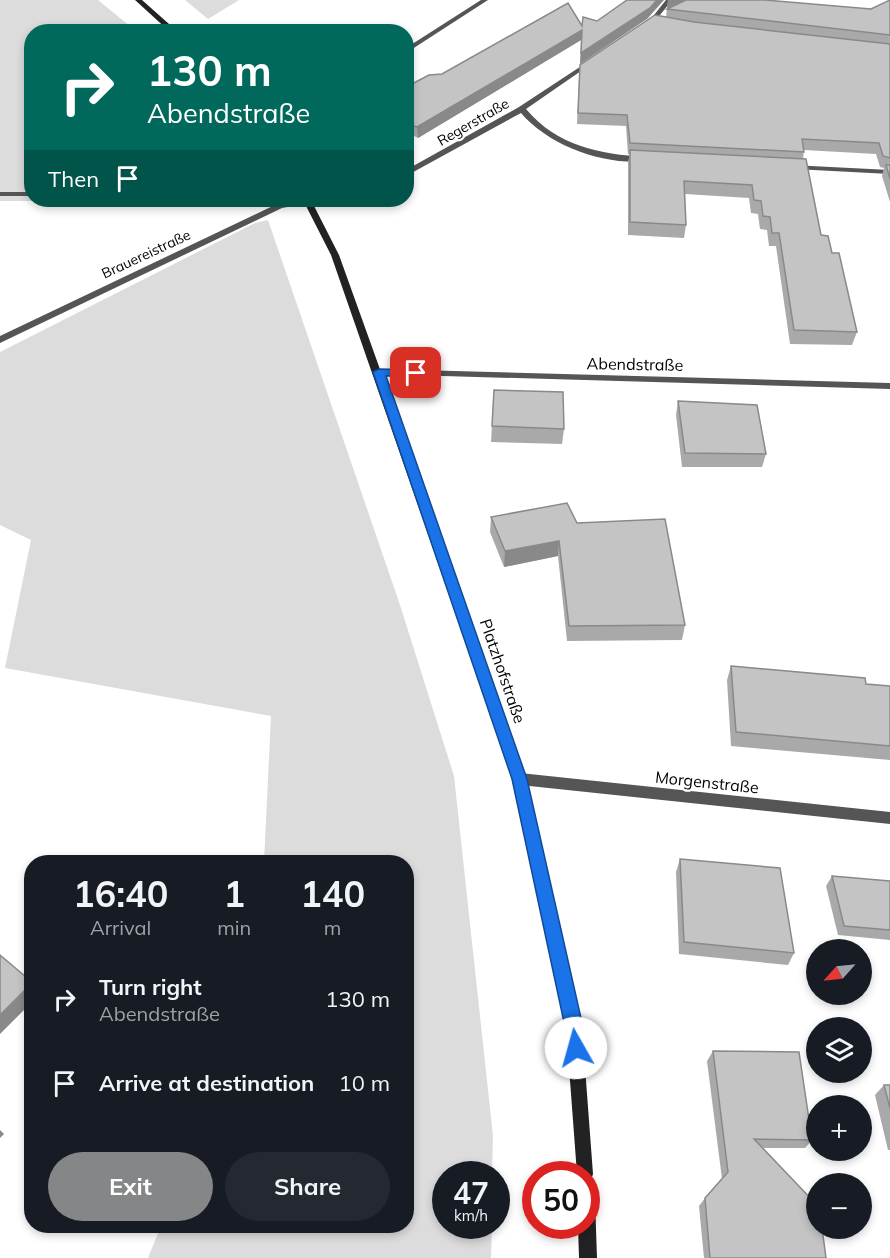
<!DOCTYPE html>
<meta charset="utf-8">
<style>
:root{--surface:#171b24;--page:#242831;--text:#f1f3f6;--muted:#9ea1a6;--accent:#858687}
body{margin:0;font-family:Mulish,sans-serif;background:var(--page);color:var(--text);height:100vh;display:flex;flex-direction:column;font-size:22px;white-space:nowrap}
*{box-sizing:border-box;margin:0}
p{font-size:20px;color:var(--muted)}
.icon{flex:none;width:33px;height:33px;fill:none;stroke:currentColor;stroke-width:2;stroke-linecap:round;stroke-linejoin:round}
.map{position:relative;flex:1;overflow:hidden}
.side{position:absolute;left:24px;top:855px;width:390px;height:378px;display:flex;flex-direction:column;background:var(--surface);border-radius:24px;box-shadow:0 3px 9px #0003}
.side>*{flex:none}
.guide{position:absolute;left:24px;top:24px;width:390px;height:183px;border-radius:24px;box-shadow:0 3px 9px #0003;background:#00695c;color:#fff;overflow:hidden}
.needle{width:39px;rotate:243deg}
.fabs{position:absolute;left:806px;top:939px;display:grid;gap:12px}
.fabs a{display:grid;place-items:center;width:66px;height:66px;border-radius:50%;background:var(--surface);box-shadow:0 3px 9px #0003;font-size:30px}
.speed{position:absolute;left:432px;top:1161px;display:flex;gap:12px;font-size:30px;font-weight:700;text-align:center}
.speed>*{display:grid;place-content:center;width:78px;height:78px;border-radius:50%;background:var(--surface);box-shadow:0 3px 9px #0003;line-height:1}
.speed small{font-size:15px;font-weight:400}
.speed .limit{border:9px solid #d22;background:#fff;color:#111}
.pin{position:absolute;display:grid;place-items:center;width:51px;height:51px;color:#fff;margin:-26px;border-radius:12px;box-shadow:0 3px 9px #0006}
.me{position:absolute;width:66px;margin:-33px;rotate:353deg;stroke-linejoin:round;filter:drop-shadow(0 0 4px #0008)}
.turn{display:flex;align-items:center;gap:21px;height:126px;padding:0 24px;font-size:27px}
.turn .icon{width:78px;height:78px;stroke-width:2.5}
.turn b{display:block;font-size:42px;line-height:51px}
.then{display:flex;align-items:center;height:57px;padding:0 24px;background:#0003;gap:12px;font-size:22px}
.eta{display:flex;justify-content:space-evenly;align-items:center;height:102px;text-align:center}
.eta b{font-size:36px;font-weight:700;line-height:42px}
.button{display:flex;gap:12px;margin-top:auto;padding:12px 24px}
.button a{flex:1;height:69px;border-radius:36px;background:var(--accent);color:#fff;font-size:24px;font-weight:700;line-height:69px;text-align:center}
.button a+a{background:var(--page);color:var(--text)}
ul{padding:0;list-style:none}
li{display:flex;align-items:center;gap:18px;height:84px;padding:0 24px}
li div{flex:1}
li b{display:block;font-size:22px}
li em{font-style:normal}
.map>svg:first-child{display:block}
</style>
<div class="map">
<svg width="890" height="1258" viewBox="0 0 890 1258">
<rect width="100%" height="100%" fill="#fff"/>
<g fill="#dcdcdc">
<polygon points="0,0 98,0 136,31 32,32 32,200 34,201 0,201"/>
<polygon points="185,0 239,0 208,19"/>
<polygon points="268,220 400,605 454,776 493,1136 492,1174 446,1174 446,1226 492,1226 491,1258 148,1258 161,1226 406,1226 406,862 264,862 271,716 5,668 31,540 0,525 0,352 255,223"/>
</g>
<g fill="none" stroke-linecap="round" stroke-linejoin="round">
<g fill="#555" fill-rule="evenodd">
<polygon points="481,0 488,0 406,53 406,48"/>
<polygon points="666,0 672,0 656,20 662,22 662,24 650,22 650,20"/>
<rect x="0" y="192" width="32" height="4"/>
</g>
<g fill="#555" fill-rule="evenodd">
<path d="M592,59l3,2 -1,1 -68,47c31,37 74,45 119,48h3v4c-43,5 -99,-15 -127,-48l-115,63v-6l113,-63z"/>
<polygon points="791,165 890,170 890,174 794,169 791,169"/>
<polygon points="304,200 319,200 315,202 282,208 0,343 0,336 277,204"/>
<polygon points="379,369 890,383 890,389 376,374 376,370"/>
<polygon points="520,773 890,812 890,824 520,785 515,783 513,779 515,775"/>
</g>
<g fill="#222" fill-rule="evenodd">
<polygon points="135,0 142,0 178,32 170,32"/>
<polygon points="303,200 311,200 339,255 527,779 582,1027 593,1174 591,1180 586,1182 586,1174 577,1174 566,1027 513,779 331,255"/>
<polygon points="586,1192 592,1194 595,1200 597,1258 579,1258 578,1226 586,1226"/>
</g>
</g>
<g fill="#a9a9a9">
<polygon points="668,0 871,9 890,0 890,202 882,176 884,168 880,167 876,154 804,150 803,159 821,235 832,253 857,332 852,345 790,344 776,246 769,246 767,230 760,229 758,214 751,213 749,198 685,194 686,225 684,238 628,235 628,162 630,154 628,154 626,126 577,124 579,75 666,17"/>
<polygon points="648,18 580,64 581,40 418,138 412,135 406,138 406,87 582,26 597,21"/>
<polygon points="494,390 564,429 562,444 491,442"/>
<polygon points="678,401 766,454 762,467 682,467 676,415"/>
<polygon points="491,517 577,523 685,625 682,640 567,641 558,556 504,567 490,532"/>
<polygon points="731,666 866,684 890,686 890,760 731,746 727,680"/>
<polygon points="680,859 794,953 788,965 679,954 676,872"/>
<polygon points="832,876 890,881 890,940 838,935 826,886"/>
<polygon points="713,1051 812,1140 805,1148 762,1148 826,1258 704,1258 699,1206 705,1198 722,1179 707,1061"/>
<polygon points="884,1085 890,1085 890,1150 888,1150 875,1095"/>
</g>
<g fill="#898989">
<polygon points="657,0 664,0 648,18 580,64 581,53"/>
<polygon points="668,0 689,0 667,10"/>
<polygon points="582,30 581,40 418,138 417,127"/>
<polygon points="411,125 412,135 406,138 406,127"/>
<polygon points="559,541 558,556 504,567 505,551"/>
<polygon points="32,983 32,1002 0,1034 0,1015"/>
<polygon points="0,1130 4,1134 0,1138"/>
</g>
<g fill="#c4c4c4" stroke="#898989" stroke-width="1.5">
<polygon points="627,0 657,0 650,8 581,53 582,30 417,127 411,125 406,127 406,87 429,75 442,74 568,3 582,26 583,17 597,21"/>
<polygon points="686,0 765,0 871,9 890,0 890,35 667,9"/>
<polygon points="655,15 694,22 890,44 890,158 883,156 879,143 802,139 804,152 630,143 627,115 578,113 580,65"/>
<polygon points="630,150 806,159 821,235 828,236 832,253 839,253 857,332 794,330 779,233 772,233 770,217 763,216 761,201 754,200 752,185 684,181 686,225 630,222"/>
<polygon points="886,165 890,165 890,179"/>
<polygon points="494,390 563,392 564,429 492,426"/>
<polygon points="678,401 757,405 766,454 685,453"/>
<polygon points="567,503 577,523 665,519 685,625 569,626 559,541 505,551 491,517"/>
<polygon points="731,666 865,678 866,684 890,686 890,746 736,732"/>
<polygon points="680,859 780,868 794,953 684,942"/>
<polygon points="832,876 890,881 890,930 844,926"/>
<polygon points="0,955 32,982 32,983 0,1015"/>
<polygon points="713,1051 799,1052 812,1140 754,1139 816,1204 816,1228 822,1228 826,1258 710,1258 705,1198 728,1172"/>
<polygon points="884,1085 890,1085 890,1108"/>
</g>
<polygon fill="#1a73e8" stroke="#114b97" stroke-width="1.5" points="379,369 416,370 421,373 416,376 386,376 527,779 583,1027 585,1048 582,1054 576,1057 569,1054 565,1027 512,779 373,372"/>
<g text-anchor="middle" stroke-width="4.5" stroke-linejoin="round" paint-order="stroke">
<g font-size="14" fill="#000" stroke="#fff">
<text transform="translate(473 122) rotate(-30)" y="5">Regerstraße</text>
<text transform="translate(146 254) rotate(-25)" y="5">Brauereistraße</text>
</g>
<g font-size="16" fill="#000" stroke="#fff">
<text transform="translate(635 364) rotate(1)" y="6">Abendstraße</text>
<text transform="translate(503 671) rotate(71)" y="6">Platzhofstraße</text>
<text transform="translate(707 782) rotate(6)" y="6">Morgenstraße</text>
</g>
</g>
</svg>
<div class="fabs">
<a><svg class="needle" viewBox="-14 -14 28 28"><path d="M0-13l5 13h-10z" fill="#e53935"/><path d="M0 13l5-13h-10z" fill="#9ea1a6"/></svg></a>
<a><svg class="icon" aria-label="layers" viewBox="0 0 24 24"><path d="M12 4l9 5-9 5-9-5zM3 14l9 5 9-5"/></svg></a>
<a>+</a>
<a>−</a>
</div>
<div class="speed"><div>47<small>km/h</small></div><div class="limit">50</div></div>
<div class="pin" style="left:416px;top:373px;background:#d93025"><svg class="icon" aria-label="arrive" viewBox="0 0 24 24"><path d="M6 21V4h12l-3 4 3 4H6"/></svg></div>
<svg class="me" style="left:576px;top:1048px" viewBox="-20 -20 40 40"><circle r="19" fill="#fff"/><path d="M0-13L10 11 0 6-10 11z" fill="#1a73e8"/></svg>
<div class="guide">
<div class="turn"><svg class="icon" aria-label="right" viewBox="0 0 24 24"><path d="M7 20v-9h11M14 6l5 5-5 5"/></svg><div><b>130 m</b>Abendstraße</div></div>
<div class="then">Then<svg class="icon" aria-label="arrive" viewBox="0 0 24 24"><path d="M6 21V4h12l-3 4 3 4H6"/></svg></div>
</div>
<section class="side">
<div class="eta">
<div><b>16:40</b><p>Arrival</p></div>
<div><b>1</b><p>min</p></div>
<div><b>140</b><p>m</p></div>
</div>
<ul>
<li><svg class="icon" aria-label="right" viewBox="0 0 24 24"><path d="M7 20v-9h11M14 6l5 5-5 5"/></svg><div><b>Turn right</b><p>Abendstraße</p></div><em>130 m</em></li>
<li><svg class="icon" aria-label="arrive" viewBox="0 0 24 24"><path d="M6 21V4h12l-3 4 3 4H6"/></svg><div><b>Arrive at destination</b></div><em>10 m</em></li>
</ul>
<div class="button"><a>Exit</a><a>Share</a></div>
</section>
</div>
